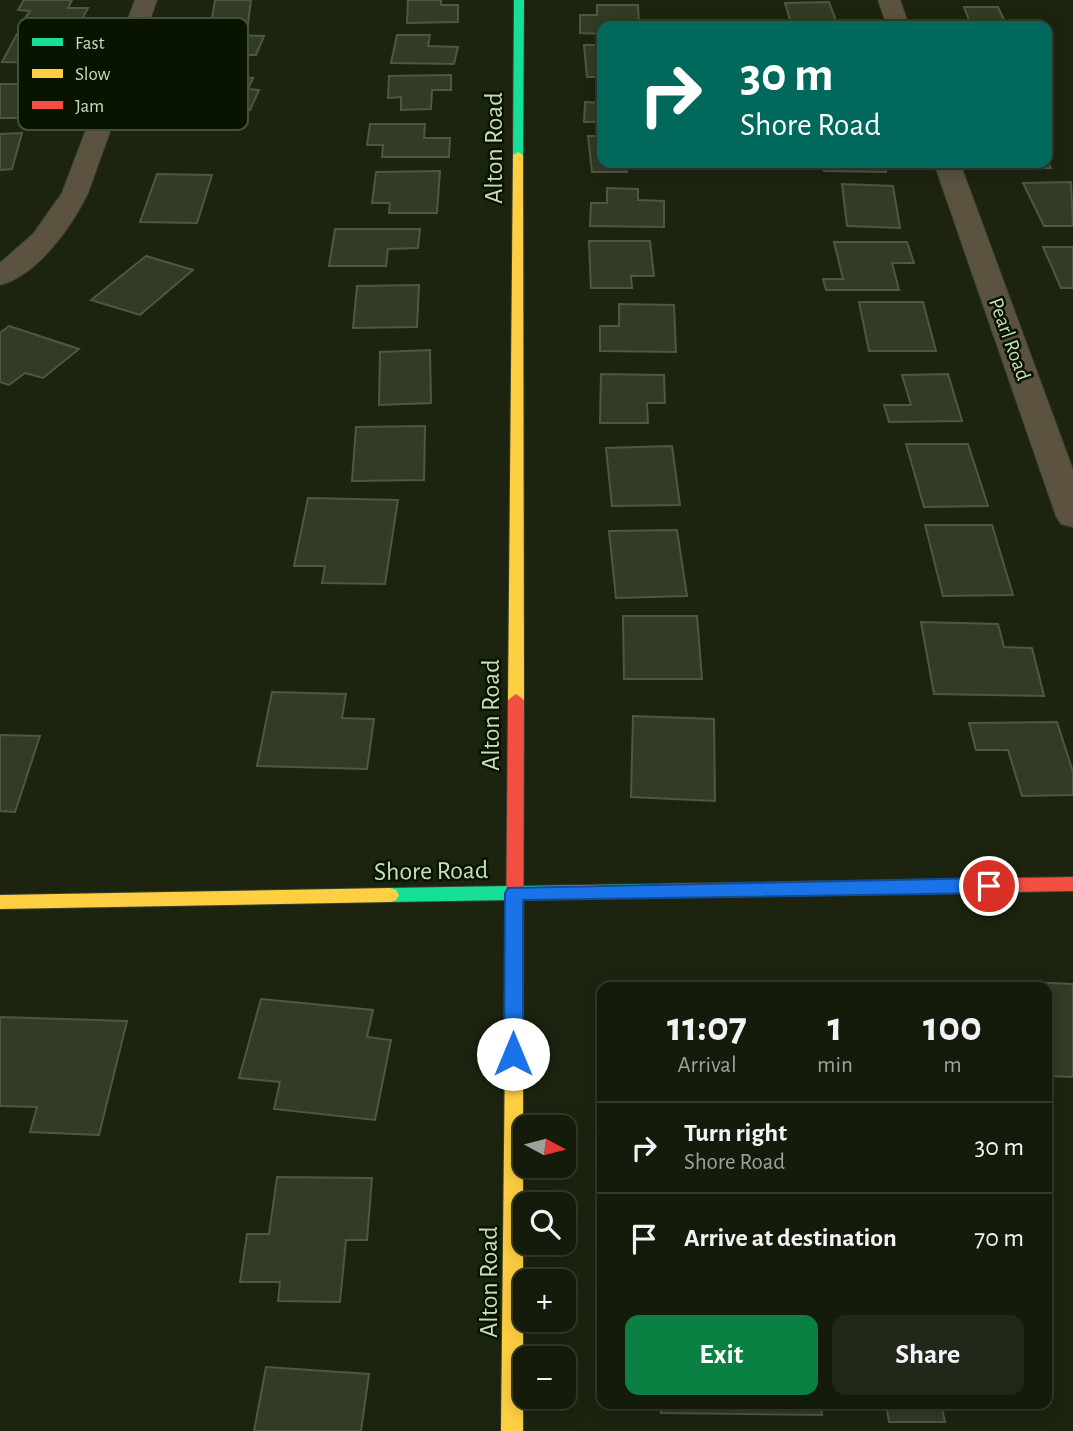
<!DOCTYPE html>
<meta charset="utf-8">
<style>
:root{--surface:#151b0b;--page:#222819;--text:#f1f3f6;--muted:#9da19d;--line:#34392c;--accent:#0b8043}
body{margin:0;font-family:"Alegreya Sans",sans-serif;background:var(--page);color:var(--text);height:100vh;display:flex;flex-direction:column;font-size:26px;white-space:nowrap}
*{box-sizing:border-box;margin:0}
p{font-size:23px;color:var(--muted)}
.icon{flex:none;width:38px;height:38px;fill:none;stroke:currentColor;stroke-width:2;stroke-linecap:round;stroke-linejoin:round}
.map{position:relative;flex:1;overflow:hidden}
.side{position:absolute;left:597px;top:982px;width:455px;height:427px;display:flex;flex-direction:column;background:var(--surface);border-radius:14px;box-shadow:0 4px 18px #0003,0 0 0 2px var(--line)}
.side>*{flex:none}
.guide{position:absolute;left:597px;top:21px;width:455px;height:147px;border-radius:14px;box-shadow:0 4px 18px #0003,0 0 0 2px var(--line);background:#00695c;color:#fff;overflow:hidden}
.needle{width:46px;rotate:97deg}
.fabs{position:absolute;left:513px;top:1115px;display:grid;gap:14px}
.fabs a{display:grid;place-items:center;width:63px;height:63px;border-radius:14px;background:var(--surface);box-shadow:0 4px 18px #0003,0 0 0 2px var(--line);font-size:35px}
.pin{position:absolute;display:grid;place-items:center;width:60px;height:60px;color:#fff;margin:-30px;border:4px solid #fff;border-radius:50%;box-shadow:0 2px 7px #0007}
.me{position:absolute;width:77px;margin:-38px;rotate:0deg;stroke-linejoin:round;filter:drop-shadow(0 0 5px #0008)}
.turn{display:flex;align-items:center;gap:24px;height:147px;padding:0 28px;font-size:32px}
.turn .icon{width:91px;height:91px;stroke-width:2.5}
.turn b{display:block;font-size:49px;line-height:60px}
.eta{display:flex;justify-content:space-evenly;align-items:center;height:119px;text-align:center}
.eta b{font-size:42px;font-weight:600;line-height:49px}
.cta{display:flex;gap:14px;margin-top:auto;padding:14px 28px}
.cta a{flex:1;height:80px;border-radius:14px;background:var(--accent);color:#fff;font-size:28px;font-weight:600;line-height:80px;text-align:center}
.cta a+a{background:var(--page);color:var(--text)}
ul{padding:0;list-style:none}
li{display:flex;align-items:center;gap:21px;height:91px;padding:0 28px;border-top:2px solid var(--line)}
li div{flex:1}
li b{display:block;font-size:26px}
li em{font-style:normal}
.map>svg:first-child{display:block}
</style>
<div class="map">
<svg width="1073" height="1431" viewBox="0 0 1073 1431">
<rect width="100%" height="100%" fill="#1c240f"/>
<g fill="#323b24" stroke="#4e5841" stroke-width="2">
<polygon points="24,0 72,0 68,8 88,8 82,19 25,18 30,11 18,10"/>
<polygon points="215,0 251,0 248,24 211,25"/>
<polygon points="408,0 441,0 441,5 458,5 458,22 407,23"/>
<polygon points="829,2 838,26 792,26 785,3"/>
<polygon points="597,5 638,5 639,26 602,26 602,34 580,33 580,15 597,15"/>
<polygon points="964,7 998,7 1007,26 958,26 955,20 969,20"/>
<polygon points="17,34 69,34 54,63 2,62"/>
<polygon points="198,34 264,36 256,55 249,55 246,64 207,64 214,47 193,46"/>
<polygon points="397,35 430,35 428,46 458,47 454,64 391,63"/>
<polygon points="584,45 602,45 602,77 587,77"/>
<polygon points="451,75 451,90 432,90 431,109 401,110 401,97 388,98 389,76"/>
<polygon points="201,76 253,78 248,89 259,90 250,110 185,108"/>
<polygon points="0,84 43,84 30,118 0,118"/>
<polygon points="585,102 602,103 602,122 584,122"/>
<polygon points="370,124 425,124 424,138 450,138 449,157 382,157 383,145 367,145"/>
<polygon points="22,133 12,169 0,170 0,134"/>
<polygon points="588,136 602,136 602,163 626,163 627,172 592,172"/>
<polygon points="1046,159 1051,168 1009,168 1007,163 1046,163"/>
<polygon points="822,163 884,163 886,172 824,171"/>
<polygon points="440,171 437,213 389,213 390,203 372,203 376,172"/>
<polygon points="157,174 212,175 197,223 140,222"/>
<polygon points="1071,182 1073,226 1044,226 1023,183"/>
<polygon points="842,184 893,186 900,228 847,226"/>
<polygon points="607,188 638,189 638,200 664,201 664,227 590,226 591,203 607,203"/>
<polygon points="335,229 420,229 418,248 388,249 386,266 329,266"/>
<polygon points="589,241 650,241 654,276 631,276 632,288 591,288"/>
<polygon points="834,242 907,242 914,263 892,263 899,290 826,290 823,279 843,279"/>
<polygon points="1043,247 1073,247 1073,288 1061,288"/>
<polygon points="146,256 193,270 140,315 91,300"/>
<polygon points="419,285 417,327 353,328 357,286"/>
<polygon points="859,302 923,302 936,351 869,351"/>
<polygon points="619,304 674,305 676,352 600,351 600,326 619,326"/>
<polygon points="9,326 79,349 43,378 25,373 9,385 0,382 0,333"/>
<polygon points="430,350 431,403 379,405 380,352"/>
<polygon points="601,374 664,375 665,403 647,403 648,423 600,423"/>
<polygon points="948,374 962,421 889,422 884,405 911,405 902,375"/>
<polygon points="425,426 424,480 352,481 356,427"/>
<polygon points="906,444 968,444 988,506 924,507"/>
<polygon points="672,446 680,505 612,506 606,448"/>
<polygon points="308,498 398,500 385,584 322,583 325,566 294,566"/>
<polygon points="925,525 992,525 1013,595 943,596"/>
<polygon points="677,530 687,596 616,598 609,531"/>
<polygon points="623,616 697,616 702,679 624,679"/>
<polygon points="921,622 998,624 1004,647 1032,648 1044,696 934,694"/>
<polygon points="272,692 346,694 342,718 374,719 367,769 257,766"/>
<polygon points="633,716 714,719 715,801 631,797"/>
<polygon points="1057,722 1073,772 1073,795 1022,796 1008,750 976,750 969,723"/>
<polygon points="0,735 40,736 15,812 0,811"/>
<polygon points="1025,982 1073,984 1073,1077 1046,1076 1046,987 1026,987"/>
<polygon points="261,999 373,1010 367,1037 391,1040 375,1120 274,1109 280,1082 239,1078"/>
<polygon points="0,1017 127,1021 99,1135 30,1132 37,1107 0,1106"/>
<polygon points="277,1177 372,1178 367,1240 346,1240 340,1302 278,1301 280,1282 240,1282 247,1234 269,1234"/>
<polygon points="266,1367 369,1374 361,1431 254,1431"/>
<polygon points="661,1404 821,1404 822,1415 661,1413"/>
<polygon points="886,1404 941,1404 945,1422 889,1422"/>
</g>
<g fill="none" stroke-linecap="round" stroke-linejoin="round">
<defs>
<g id="street">
<path d="M135,0h22l-69,193c-16,33 -50,82 -88,92v-22l33,-29 29,-41z"/>
<polygon points="878,0 900,0 909,26 887,26"/>
<polygon points="934,163 960,163 1073,470 1073,527 1061,524 1056,516"/>
</g>
<g id="fast">
<polygon points="514,0 524,0 523,155 518,158 513,155"/>
<polygon points="837,881 843,883 846,888 843,893 837,895 390,902 384,900 381,895 384,890 390,888"/>
</g>
<g id="slow">
<polygon points="518,152 523,155 524,700 516,706 508,700 513,155"/>
<polygon points="390,888 396,890 399,895 396,900 390,902 0,909 0,895"/>
<polygon points="514,1043 521,1045 523,1051 523,1431 501,1431 505,1051 507,1045"/>
</g>
<g id="jam">
<polygon points="516,694 524,700 523,1051 521,1057 514,1059 507,1057 505,1051 508,700"/>
<polygon points="1073,877 1073,891 837,895 831,893 828,888 831,883 837,881"/>
</g>
</defs>
<use href="#street" stroke="#37402c" stroke-width="2"/>
<use href="#fast" stroke="#37402c" stroke-width="2"/>
<use href="#slow" stroke="#37402c" stroke-width="2"/>
<use href="#jam" stroke="#37402c" stroke-width="2"/>
<use href="#street" fill="#5c5240" fill-rule="evenodd"/>
<use href="#fast" fill="#16e098" fill-rule="evenodd"/>
<use href="#slow" fill="#ffcf43" fill-rule="evenodd"/>
<use href="#jam" fill="#f24e42" fill-rule="evenodd"/>
</g>
<polygon fill="#1a73e8" stroke="#114b97" stroke-width="2" points="989,878 995,881 998,886 995,890 989,893 523,900 523,1054 520,1060 513,1063 507,1060 504,1054 505,893 508,888"/>
<g text-anchor="middle" stroke-width="5" stroke-linejoin="round" paint-order="stroke">
<g font-size="21" fill="#caddb8" stroke="#081400">
<text transform="translate(1010 339) rotate(70)" y="7">Pearl Road</text>
</g>
<g font-size="26" fill="#caddb8" stroke="#081400">
<text transform="translate(493 148) rotate(-90)" y="9">Alton Road</text>
<text transform="translate(490 715) rotate(-90)" y="9">Alton Road</text>
<text transform="translate(431 870) rotate(-1)" y="9">Shore Road</text>
<text transform="translate(488 1282) rotate(-90)" y="9">Alton Road</text>
</g>
</g>
<rect x="18" y="18" width="230" height="112" rx="10" fill="#081400" stroke="#425037" stroke-width="2"/>
<rect x="32" y="38" width="31" height="8" fill="#16e098"/>
<rect x="32" y="69" width="31" height="9" fill="#ffcf43"/>
<rect x="32" y="101" width="31" height="8" fill="#f24e42"/>
<g font-size="19" fill="#caddb8">
<text x="75" y="49">Fast</text>
<text x="75" y="80">Slow</text>
<text x="75" y="112">Jam</text>
</g>
</svg>
<div class="fabs">
<a><svg class="needle" viewBox="-14 -14 28 28"><path d="M0-13l5 13h-10z" fill="#e53935"/><path d="M0 13l5-13h-10z" fill="#9da19d"/></svg></a>
<a><svg class="icon" aria-label="search" viewBox="0 0 24 24"><circle cx="10" cy="10" r="6"/><path d="M15 15l6 6"/></svg></a>
<a>+</a>
<a>−</a>
</div>
<div class="pin" style="left:989px;top:886px;background:#d93025"><svg class="icon" aria-label="arrive" viewBox="0 0 24 24"><path d="M6 21V4h12l-3 4 3 4H6"/></svg></div>
<svg class="me" style="left:513px;top:1054px" viewBox="-20 -20 40 40"><circle r="19" fill="#fff"/><path d="M0-13L10 11 0 6-10 11z" fill="#1a73e8"/></svg>
<div class="guide">
<div class="turn"><svg class="icon" aria-label="right" viewBox="0 0 24 24"><path d="M7 20v-9h11M14 6l5 5-5 5"/></svg><div><b>30 m</b>Shore Road</div></div>
</div>
<section class="side">
<div class="eta">
<div><b>11:07</b><p>Arrival</p></div>
<div><b>1</b><p>min</p></div>
<div><b>100</b><p>m</p></div>
</div>
<ul>
<li><svg class="icon" aria-label="right" viewBox="0 0 24 24"><path d="M7 20v-9h11M14 6l5 5-5 5"/></svg><div><b>Turn right</b><p>Shore Road</p></div><em>30 m</em></li>
<li><svg class="icon" aria-label="arrive" viewBox="0 0 24 24"><path d="M6 21V4h12l-3 4 3 4H6"/></svg><div><b>Arrive at destination</b></div><em>70 m</em></li>
</ul>
<div class="cta"><a>Exit</a><a>Share</a></div>
</section>
</div>
